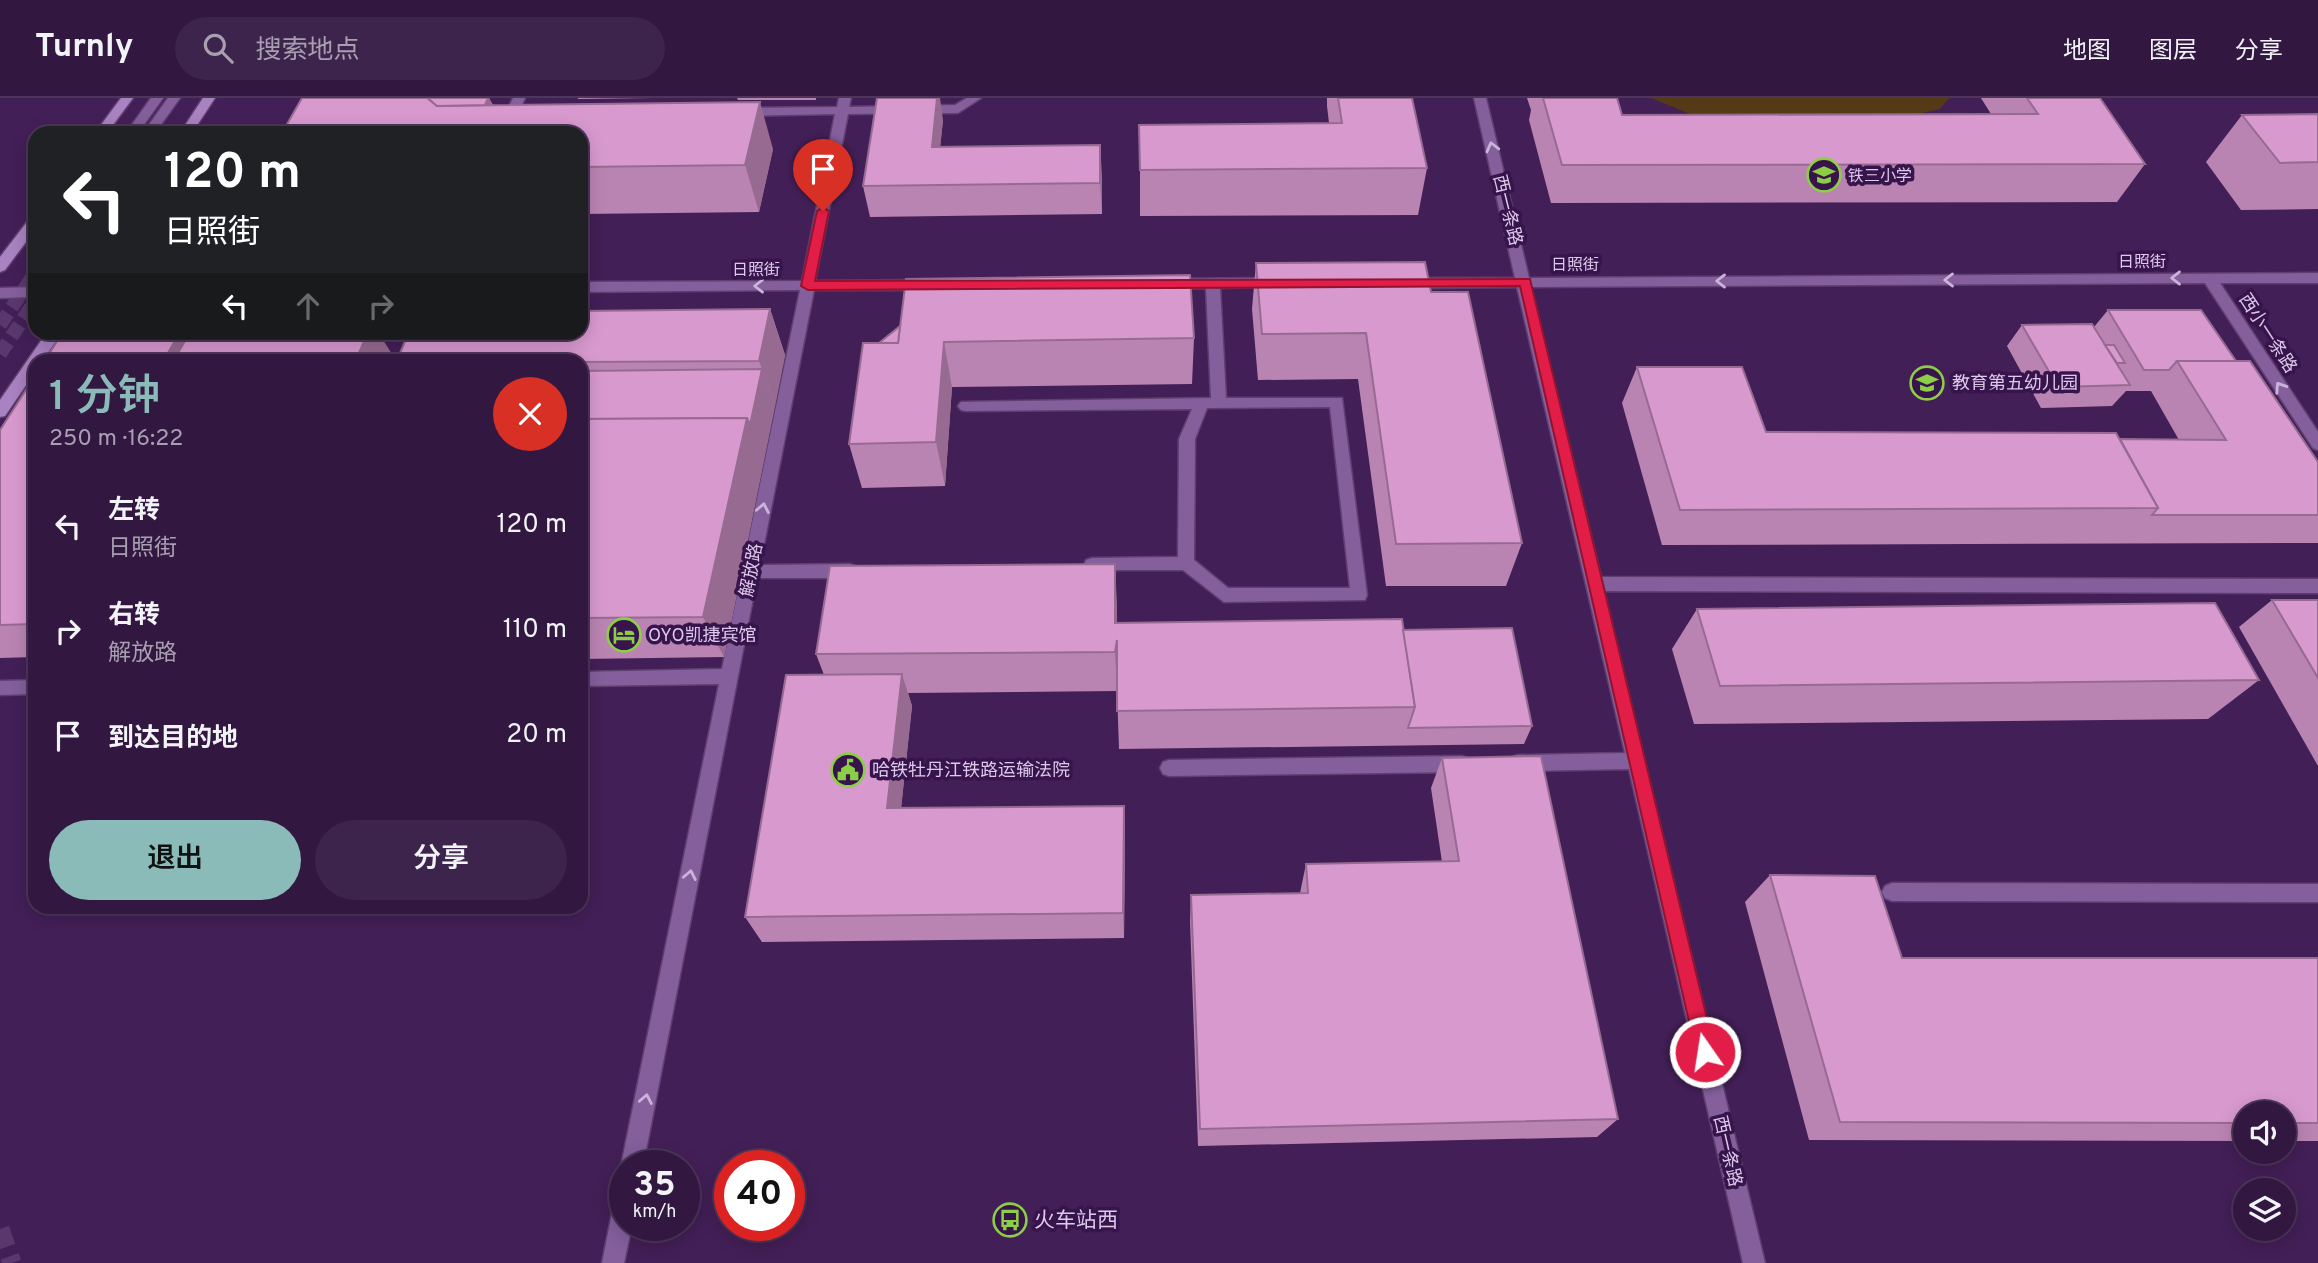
<!DOCTYPE html>
<html lang="zh">
<meta charset="utf-8">
<style>
:root{--surface:#321741;--page:#3d244c;--text:#f1f3f6;--muted:#a89fb1;--line:#4d365a;--accent:#8bbbb9}
body{margin:0;font-family:Overpass,"Noto Sans SC",sans-serif;background:var(--page);color:var(--text);height:100vh;display:flex;flex-direction:column;font-size:26px;white-space:nowrap}
*{box-sizing:border-box;margin:0}
p{font-size:23px;color:var(--muted)}
.icon{flex:none;width:38px;height:38px;fill:none;stroke:currentColor;stroke-width:2;stroke-linecap:round;stroke-linejoin:round}
.map{position:relative;flex:1;overflow:hidden}
.panel{position:absolute;left:28px;top:256px;width:560px;height:560px;display:flex;flex-direction:column;background:var(--surface);border-radius:21px;box-shadow:0 4px 18px #0003,0 0 0 2px var(--line)}
.panel>*{flex:none}
.guide{position:absolute;left:28px;top:28px;width:560px;height:214px;border-radius:21px;box-shadow:0 4px 18px #0003,0 0 0 2px var(--line);background:#202124;color:#fff;overflow:hidden}
.tools{position:absolute;left:2233px;top:1003px;display:grid;gap:14px}
.tools a{display:grid;place-items:center;width:63px;height:63px;border-radius:50%;background:var(--surface);box-shadow:0 4px 18px #0003,0 0 0 2px var(--line);font-size:35px}
.speed{position:absolute;left:609px;top:1052px;display:flex;gap:14px;font-size:35px;font-weight:700;text-align:center}
.speed>*{display:grid;place-content:center;width:91px;height:91px;border-radius:50%;background:var(--surface);box-shadow:0 4px 18px #0003,0 0 0 2px var(--line);line-height:1}
.speed small{font-size:18px;font-weight:400}
.speed .limit{border:10px solid #d22;background:#fff;color:#111}
.pin{position:absolute;display:grid;place-items:center;width:60px;height:60px;color:#fff;margin:-72px -30px;border-radius:50% 50% 50% 0;rotate:-45deg;box-shadow:0 0 7px #0007}
.pin .icon{rotate:45deg}
.me{position:absolute;width:77px;margin:-38px;rotate:347deg;stroke-linejoin:round;filter:drop-shadow(0 0 5px #0008)}
.turn{display:flex;align-items:center;gap:24px;height:147px;padding:0 21px;font-size:32px}
.turn .icon{width:91px;height:91px;stroke-width:2.5}
.turn b{display:block;font-size:49px;line-height:60px}
.lanes{display:flex;align-items:center;height:66px;padding:0 21px;background:#0003;justify-content:center;gap:35px;direction:ltr}
.lanes .off{opacity:.35}
.round{display:grid;place-items:center;flex:none;width:74px;height:74px;border-radius:37px;background:var(--page)}
.summary{display:flex;align-items:center;justify-content:space-between;height:119px;padding:0 21px}
h1{font-size:42px;font-weight:600;line-height:52px;color:var(--accent)}
.cta{display:flex;gap:14px;margin-top:auto;padding:14px 21px}
.cta a{flex:1;height:80px;border-radius:42px;background:var(--accent);color:#111;font-size:28px;font-weight:600;line-height:80px;text-align:center}
.cta a+a{background:var(--page);color:var(--text)}
ul{padding:0;list-style:none}
li{display:flex;align-items:center;gap:21px;height:105px;padding:0 21px}
li div{flex:1}
li b{display:block;font-size:26px}
li em{font-style:normal}
header{display:flex;align-items:center;gap:42px;box-sizing:border-box;height:98px;padding:0 35px;background:var(--surface);border-bottom:2px solid var(--line)}
header strong{font-size:33px}
nav{display:flex;gap:38px;margin-inline-start:auto;font-size:24px}
.search{width:490px;height:63px;background:var(--page);display:flex;align-items:center;gap:18px;box-sizing:border-box;padding:0 24px;border-radius:38px;color:var(--muted);font-size:26px}
.map>svg:first-child{display:block}
</style>
<header>
<strong>Turnly</strong>
<div class="search"><svg class="icon" aria-label="search" viewBox="0 0 24 24"><circle cx="10" cy="10" r="6"/><path d="M15 15l6 6"/></svg>搜索地点</div>
<nav><a>地图</a><a>图层</a><a>分享</a></nav>
</header>
<div class="map">
<svg width="2318" height="1165" viewBox="0 0 2318 1165">
<rect width="100%" height="100%" fill="#431f57"/>
<polygon fill="#553a15" points="1651,0 1949,0 1940,11 1914,17 1690,16"/>
<g fill="none" stroke-linecap="round" stroke-linejoin="round">
<g stroke="#5a386d" stroke-width="14" stroke-dasharray="14 7" stroke-linecap="butt">
<polyline points="0,227 35,175"/>
<polyline points="0,256 35,203"/>
</g>
<polyline stroke="#5a386d" stroke-width="19" stroke-dasharray="19 10" stroke-linecap="butt" points="0,1131 12,1165"/>
<defs>
<g id="minor">
<polygon points="151,0 163,0 138,35 126,35"/>
<polygon points="168,0 180,0 155,35 143,35"/>
<polygon points="513,0 525,0 509,35 497,35"/>
<polygon points="839,0 851,0 849,9 955,7 967,0 981,0 958,15 848,16 815,183 929,182 936,187 929,192 814,192 760,467 850,466 856,468 858,473 856,478 850,480 757,480 643,1068 625,1068 625,1076 621,1068 719,586 581,588 581,574 722,571 800,192 581,194 581,184 802,183 835,16 739,18 733,14 739,10 837,9"/>
<polygon points="1474,0 1486,0 1529,180 2318,175 2318,185 2220,185 2318,334 2318,352 2313,350 2205,185 1531,189 1601,479 2318,481 2318,495 1604,493 1765,1165 1743,1165 1629,671 1518,673 1512,671 1509,665 1512,659 1518,657 1625,655 1517,189 1408,190 1401,185 1408,180 1515,180"/>
<path d="M1279,180l7,5 -2,3 -64,2 6,110h116l25,197 -2,5 -141,2 -41,-32h-97l-2,-5 2,-5 6,-2 86,-1 1,-118 13,-30 -226,2 -5,-1 -3,-4 3,-4 250,-4 -5,-110 -39,1 -7,-5 7,-5zM1330,309l20,181h-122l-34,-28 1,-121 12,-31z"/>
<polygon points="35,189 35,199 0,200 0,190"/>
<polygon points="35,582 35,596 0,597 0,583"/>
<polygon points="1462,658 1468,660 1471,666 1468,672 1462,674 1169,678 1163,676 1160,670 1163,664 1169,662"/>
<polygon points="1892,785 2318,786 2318,804 1892,803 1885,800 1882,794 1885,788"/>
<polygon points="625,1094 625,1127 632,1127 624,1165 602,1165 614,1105 617,1097"/>
</g>
<g id="major">
<polygon points="121,0 133,0 107,35 95,35"/>
<polygon points="203,0 215,0 192,35 180,35"/>
<polygon points="35,119 35,132 5,172 0,174 0,159 30,120"/>
<polygon points="47,234 62,234 43,262 35,262 35,274 5,318 0,319 0,302"/>
</g>
</defs>
<use href="#minor" stroke="#5f3e70" stroke-width="3"/>
<use href="#major" stroke="#5f3e70" stroke-width="3"/>
<use href="#minor" fill="#845f9c" fill-rule="evenodd"/>
<use href="#major" fill="#a982c1" fill-rule="evenodd"/>
</g>
<g fill="#ba84b2">
<polygon points="302,0 489,0 493,7 773,51 759,114 581,116 581,35 284,35 283,33"/>
<polygon points="578,0 653,0 578,1"/>
<polygon points="737,0 816,0 816,2 738,2"/>
<polygon points="1327,0 1412,0 1427,70 1418,117 1140,118 1140,72 1329,25 1327,8"/>
<polygon points="1527,0 1617,0 1622,17 1991,16 1981,0 2100,0 2145,66 2117,104 1551,105 1529,22 1531,12"/>
<polygon points="2318,16 2318,111 2241,112 2206,64 2242,17"/>
<polygon points="943,22 940,49 1102,78 1102,116 870,119 863,88"/>
<polygon points="1256,165 1431,194 1522,445 1506,488 1386,488 1358,281 1258,282 1252,211"/>
<polygon points="770,211 785,257 724,559 581,561 581,262"/>
<polygon points="2108,212 2236,263 2318,364 2318,445 1662,447 1622,305 1637,269 1766,334 2179,342 2151,293 2126,293 2112,308 2041,310 2007,248 2022,227 2094,229"/>
<polygon points="1194,240 1192,286 952,289 945,388 862,390 849,346 863,245"/>
<polygon points="35,278 35,559 0,560 0,332"/>
<polygon points="1115,466 1117,525 1403,532 1532,628 1524,646 1119,651 1117,593 908,595 912,608 901,710 1124,708 1125,736 1124,840 762,844 745,819 824,577 816,556"/>
<polygon points="2272,502 2318,502 2318,668 2239,529"/>
<polygon points="1697,511 2259,582 2208,621 1694,626 1672,551"/>
<polygon points="1442,660 1618,1021 1597,1039 1198,1048 1190,823 1191,797 1300,795 1306,766 1442,764 1431,690"/>
<polygon points="1770,777 1902,860 2318,860 2318,1043 2284,1043 2284,1015 2245,1015 2245,1043 1809,1042 1745,804"/>
</g>
<g fill="#976b91">
<polygon points="488,0 489,0 499,21 473,33"/>
<polygon points="937,0 940,0 943,22 937,80 932,49"/>
<polygon points="760,4 773,51 759,114 745,67"/>
<polygon points="1100,47 1102,78 1102,116 1100,85"/>
<polygon points="770,211 785,257 775,308 759,263"/>
<polygon points="180,234 200,234 215,262 164,262"/>
<polygon points="368,234 378,234 392,256 389,262 356,262"/>
<polygon points="944,244 952,289 945,388 936,344"/>
<polygon points="762,271 775,308 724,559 703,519 747,320"/>
<polygon points="1115,466 1117,508 1117,593 1115,554"/>
<polygon points="902,576 912,608 898,739 887,710"/>
<polygon points="1124,708 1125,736 1124,840 1123,815"/>
</g>
<g fill="#d899cf" stroke="#976b91" stroke-width="2">
<polygon points="302,0 427,0 437,8 760,4 745,67 581,69 581,35 285,35 283,33"/>
<polygon points="429,0 488,0 485,7 437,8 429,1"/>
<polygon points="877,0 937,0 932,49 1100,47 1100,85 863,88"/>
<polygon points="1338,0 1412,0 1427,70 1140,72 1139,27 1342,25"/>
<polygon points="1543,0 1617,0 1622,17 2038,16 2027,0 2100,0 2145,66 1562,67"/>
<polygon points="2318,16 2318,64 2280,65 2242,17"/>
<polygon points="1425,164 1431,194 1468,194 1522,445 1396,446 1366,235 1262,236 1256,165"/>
<polygon points="1190,177 1194,240 944,244 936,344 849,346 863,245 898,245 906,181"/>
<polygon points="770,211 759,263 581,264 581,262 397,262 409,234 581,234 581,213"/>
<polygon points="2108,212 2201,212 2236,263 2177,263 2169,272 2144,272"/>
<polygon points="2092,226 2130,287 2058,289 2022,227"/>
<polygon points="900,228 898,245 879,245"/>
<polygon points="63,234 180,234 164,262 45,262"/>
<polygon points="190,234 368,234 356,262 174,262"/>
<polygon points="2105,247 2114,247 2125,265 2117,265"/>
<polygon points="2177,263 2250,263 2318,364 2318,417 2152,417 2158,410 2120,341 2226,342"/>
<polygon points="1637,269 1742,269 1766,334 2116,335 2158,410 1680,412"/>
<polygon points="762,271 750,327 747,320 581,321 581,273"/>
<polygon points="35,278 35,526 0,527 0,332"/>
<polygon points="747,320 703,519 581,520 581,321"/>
<polygon points="1115,466 1115,525 1402,521 1415,609 1117,613 1117,542 1115,554 816,556 830,468"/>
<polygon points="2272,502 2318,502 2318,580"/>
<polygon points="2215,505 2259,582 1720,588 1697,511"/>
<polygon points="1512,530 1532,628 1408,630 1415,609 1403,532"/>
<polygon points="902,576 887,710 1124,708 1123,815 745,819 786,577"/>
<polygon points="1541,658 1618,1021 1200,1031 1191,797 1308,795 1306,766 1459,763 1442,660"/>
<polygon points="1770,777 1875,778 1902,860 2318,860 2318,1025 2284,1025 2284,1015 2245,1015 2245,1025 1840,1024"/>
</g>
<defs><path id="oneway-chevron" d="M-2-3.5L2.5 0L-2 3.5" fill="none" stroke-width="1.6" stroke-linecap="round" stroke-linejoin="round" transform="scale(1.75)"/></defs>
<g stroke="#cbb4db">
<use href="#oneway-chevron" transform="translate(1492 49) rotate(-104)"/>
<use href="#oneway-chevron" transform="translate(2176 180) rotate(180)"/>
<use href="#oneway-chevron" transform="translate(1949 182) rotate(180)"/>
<use href="#oneway-chevron" transform="translate(1721 183) rotate(180)"/>
<use href="#oneway-chevron" transform="translate(759 188) rotate(180)"/>
<use href="#oneway-chevron" transform="translate(2280 289) rotate(-123)"/>
<use href="#oneway-chevron" transform="translate(763 410) rotate(-79)"/>
<use href="#oneway-chevron" transform="translate(690 777) rotate(-79)"/>
<use href="#oneway-chevron" transform="translate(646 1001) rotate(-79)"/>
</g>
<polygon fill="#e11d48" stroke="#92132f" stroke-width="2" points="823,109 829,113 815,183 1530,181 1715,954 1712,961 1705,964 1699,961 1696,954 1520,188 808,192 801,188 817,113"/>
<defs>
<symbol id="school-ring" viewBox="-11 -11 22 22"><circle r="9.5" fill="#38144c" stroke="#8cce45" stroke-width="1.5"/><path d="M0-5L7-2L0 1L-7-2ZM-4 1L0 2.5L4 1V4Q0 6-4 4Z" fill="#8cce45"/></symbol>
<symbol id="hotel-ring" viewBox="-11 -11 22 22"><circle r="9.5" fill="#38144c" stroke="#8cce45" stroke-width="1.5"/><path d="M-6-4.5h1.5V1H6V5H4.5V3h-9V5H-6ZM-4 0a1.8 1.8 0 1 1 3.6 0ZM.5 0V-2.5h3Q6-2.5 6 0Z" fill="#8cce45"/></symbol>
<symbol id="civic-ring" viewBox="-11 -11 22 22"><circle r="9.5" fill="#38144c" stroke="#8cce45" stroke-width="1.5"/><path d="M-.6-6.5H3V-4.5H.6V-3L4-1V1h2V6H-6V1h2V-1L-.6-3ZM-1.2 2.5V6h2.4V2.5Z" fill="#8cce45"/></symbol>
<symbol id="bus-ring" viewBox="-11 -11 22 22"><circle r="9.5" fill="#38144c" stroke="#8cce45" stroke-width="1.5"/><path d="M-5-6H5V4H4V6H2V4H-2V6H-4V4H-5ZM-3.5-4V0h7V-4ZM-3.5 1.2v1.5H-2V1.2ZM2 1.2v1.5H3.5V1.2Z" fill="#8cce45"/></symbol>
</defs>
<g fill-rule="evenodd">
<use href="#school-ring" x="1805" y="58" width="38" height="38"/>
<use href="#school-ring" x="1908" y="266" width="38" height="38"/>
<use href="#hotel-ring" x="605" y="518" width="38" height="38"/>
<use href="#civic-ring" x="829" y="653" width="38" height="38"/>
<use href="#bus-ring" x="991" y="1103" width="38" height="38"/>
</g>
<g text-anchor="middle" stroke-width="7" stroke-linejoin="round" paint-order="stroke">
<g font-size="16" fill="#ddc9eb" stroke="#38144c" text-anchor="start">
<text x="1848" y="83">铁三小学</text>
</g>
<g font-size="16" fill="#ddc9eb" stroke="#38144c">
<text x="2142" y="169">日照街</text>
<text x="1575" y="172">日照街</text>
<text x="756" y="177">日照街</text>
</g>
<g font-size="18" fill="#ddc9eb" stroke="#38144c">
<text transform="translate(1508 112) rotate(76)" y="6">西一条路</text>
<text transform="translate(2268 235) rotate(57)" y="6">西小一条路</text>
<text transform="translate(751 472) rotate(-79)" y="6">解放路</text>
<text transform="translate(1728 1053) rotate(77)" y="6">西一条路</text>
</g>
<g font-size="18" fill="#ddc9eb" stroke="#38144c" text-anchor="start">
<text x="1952" y="291">教育第五幼儿园</text>
<text x="648" y="543">OYO凯捷宾馆</text>
<text x="872" y="678">哈铁牡丹江铁路运输法院</text>
</g>
<g font-size="21" fill="#ddc9eb" stroke="#38144c" text-anchor="start">
<text x="1034" y="1129">火车站西</text>
</g>
</g>
</svg>
<div class="tools">
<a><svg class="icon" aria-label="sound" viewBox="0 0 24 24"><path d="M4 9h4l5-4v14l-5-4H4zM17 9q2 3 0 6"/></svg></a>
<a><svg class="icon" aria-label="layers" viewBox="0 0 24 24"><path d="M12 4l9 5-9 5-9-5zM3 14l9 5 9-5"/></svg></a>
</div>
<div class="speed"><div>35<small>km/h</small></div><div class="limit">40</div></div>
<div class="pin" style="left:823px;top:113px;background:#d93025"><svg class="icon" aria-label="arrive" viewBox="0 0 24 24"><path d="M6 21V4h12l-3 4 3 4H6"/></svg></div>
<svg class="me" style="left:1705px;top:954px" viewBox="-20 -20 40 40"><circle r="17" fill="#e11d48" stroke="#fff" stroke-width="3"/><path d="M0-11L8 9 0 5-8 9z" fill="#fff"/></svg>
<div class="guide">
<div class="turn"><svg class="icon" aria-label="left" viewBox="0 0 24 24"><path d="M17 20v-9H6M10 6l-5 5 5 5"/></svg><div><b>120 m</b>日照街</div></div>
<div class="lanes"><svg class="icon" aria-label="left" viewBox="0 0 24 24"><path d="M17 20v-9H6M10 6l-5 5 5 5"/></svg><svg class="icon off" aria-label="ahead" viewBox="0 0 24 24"><path d="M12 20V5M6 11l6-6 6 6"/></svg><svg class="icon off" aria-label="right" viewBox="0 0 24 24"><path d="M7 20v-9h11M14 6l5 5-5 5"/></svg></div>
</div>
<section class="panel">
<div class="summary"><div><h1>1 分钟</h1><p>250 m · 16:22</p></div><a class="round" style="background:#d93025;color:#fff"><svg class="icon" aria-label="close" viewBox="0 0 24 24"><path d="M6 6l12 12M18 6L6 18"/></svg></a></div>
<ul>
<li><svg class="icon" aria-label="left" viewBox="0 0 24 24"><path d="M17 20v-9H6M10 6l-5 5 5 5"/></svg><div><b>左转</b><p>日照街</p></div><em>120 m</em></li>
<li><svg class="icon" aria-label="right" viewBox="0 0 24 24"><path d="M7 20v-9h11M14 6l5 5-5 5"/></svg><div><b>右转</b><p>解放路</p></div><em>110 m</em></li>
<li><svg class="icon" aria-label="arrive" viewBox="0 0 24 24"><path d="M6 21V4h12l-3 4 3 4H6"/></svg><div><b>到达目的地</b></div><em>20 m</em></li>
</ul>
<div class="cta"><a>退出</a><a>分享</a></div>
</section>
</div>
